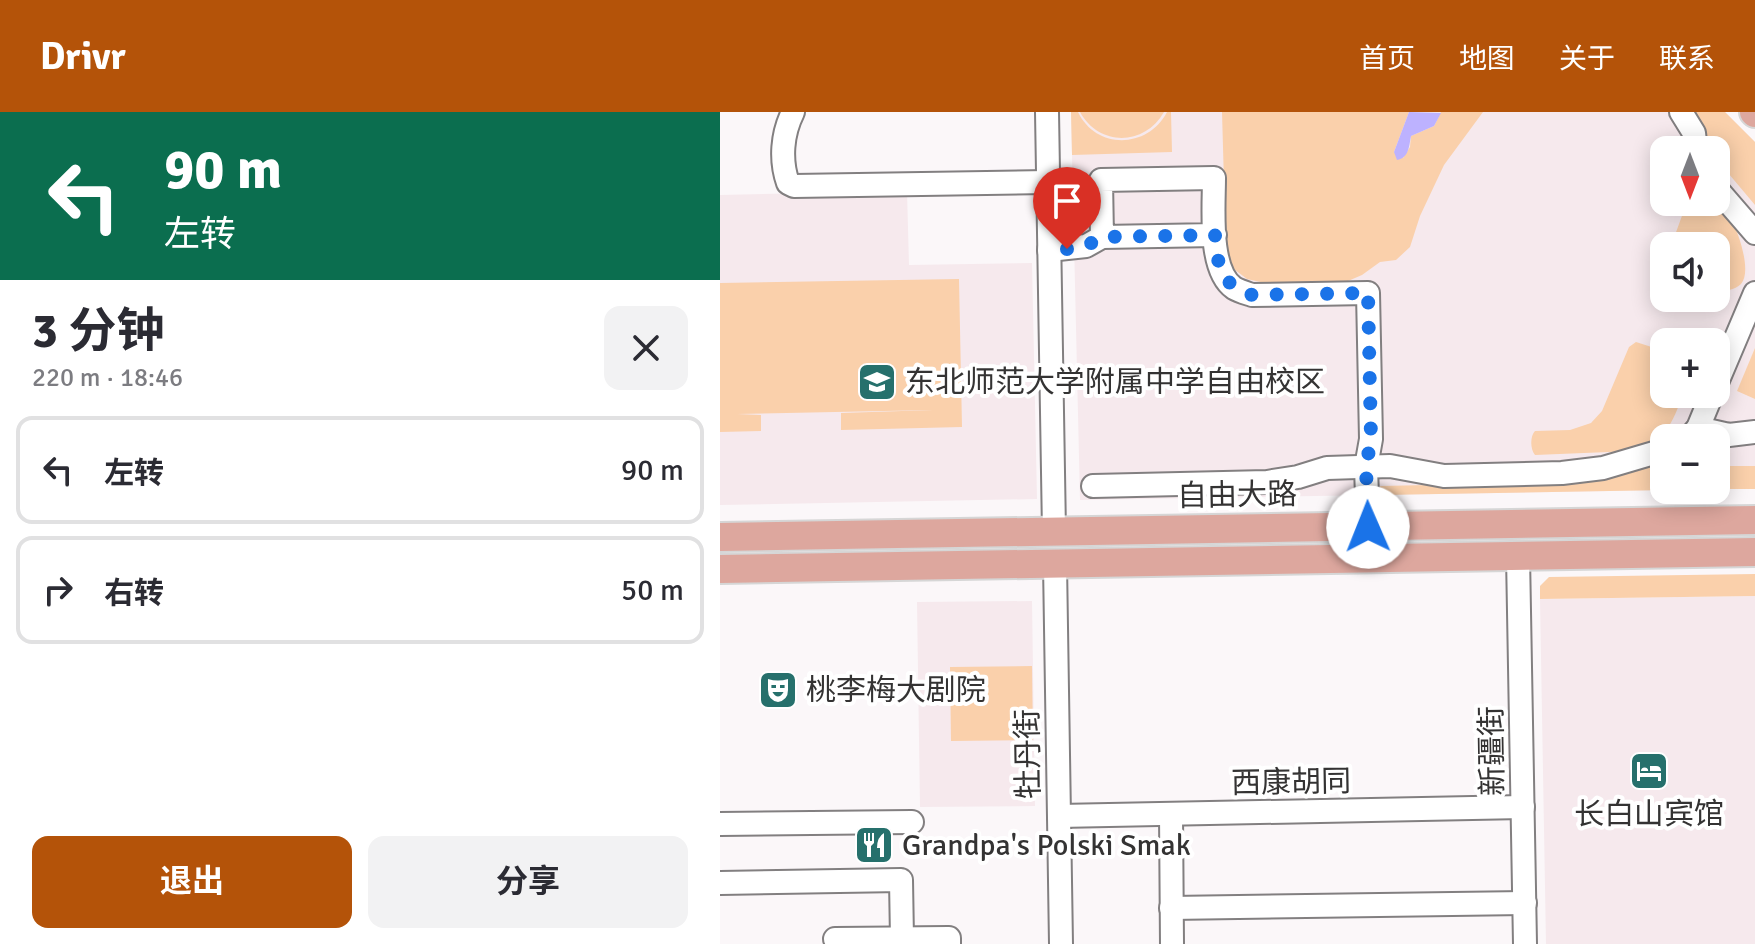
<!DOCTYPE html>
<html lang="zh">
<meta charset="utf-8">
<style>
:root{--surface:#fff;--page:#f2f2f3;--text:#2b2b33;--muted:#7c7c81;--line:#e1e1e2;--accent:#b45309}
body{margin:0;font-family:Signika,"Noto Sans SC",sans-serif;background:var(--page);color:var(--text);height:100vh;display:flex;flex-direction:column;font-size:30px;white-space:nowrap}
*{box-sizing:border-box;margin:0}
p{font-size:26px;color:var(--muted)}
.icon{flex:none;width:44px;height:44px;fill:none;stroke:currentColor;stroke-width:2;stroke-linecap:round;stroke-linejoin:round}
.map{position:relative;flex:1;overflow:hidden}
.panel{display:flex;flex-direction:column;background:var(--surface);width:720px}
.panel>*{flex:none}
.guide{background:#0b6e4f;color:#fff;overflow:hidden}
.needle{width:52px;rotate:180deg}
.buttons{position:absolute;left:930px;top:24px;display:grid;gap:16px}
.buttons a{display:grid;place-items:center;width:80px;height:80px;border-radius:16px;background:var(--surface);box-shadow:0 4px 20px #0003;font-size:40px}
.pin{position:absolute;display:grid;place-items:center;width:68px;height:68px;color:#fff;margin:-82px -34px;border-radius:50% 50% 50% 0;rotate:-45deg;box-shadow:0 0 8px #0007}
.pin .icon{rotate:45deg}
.me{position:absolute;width:88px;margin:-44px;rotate:359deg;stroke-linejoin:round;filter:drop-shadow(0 0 6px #0008)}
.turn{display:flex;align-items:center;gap:28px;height:168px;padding:0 32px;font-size:36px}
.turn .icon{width:104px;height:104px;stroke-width:2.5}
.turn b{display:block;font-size:56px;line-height:68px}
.round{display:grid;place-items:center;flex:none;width:84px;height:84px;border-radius:16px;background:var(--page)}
.head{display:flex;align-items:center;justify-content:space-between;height:136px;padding:0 32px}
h1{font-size:48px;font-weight:700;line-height:60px}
.cta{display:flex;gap:16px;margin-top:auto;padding:16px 32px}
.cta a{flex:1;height:92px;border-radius:16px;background:var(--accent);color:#fff;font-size:32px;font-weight:700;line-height:92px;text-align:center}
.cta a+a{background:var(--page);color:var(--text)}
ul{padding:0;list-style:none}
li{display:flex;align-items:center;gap:24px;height:108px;margin:0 16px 12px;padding:0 16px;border:4px solid var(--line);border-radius:16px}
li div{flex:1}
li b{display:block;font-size:30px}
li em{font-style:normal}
header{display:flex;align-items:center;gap:48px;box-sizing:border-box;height:112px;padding:0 40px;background:var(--accent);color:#fff}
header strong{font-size:38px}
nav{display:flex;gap:44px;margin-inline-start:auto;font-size:28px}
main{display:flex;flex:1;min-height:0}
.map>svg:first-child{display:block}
</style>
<header>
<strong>Drivr</strong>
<nav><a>首页</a><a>地图</a><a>关于</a><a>联系</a></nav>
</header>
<main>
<section class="panel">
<div class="guide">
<div class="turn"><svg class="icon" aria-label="left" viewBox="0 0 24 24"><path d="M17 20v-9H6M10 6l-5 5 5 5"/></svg><div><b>90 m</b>左转</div></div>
</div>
<div class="head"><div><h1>3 分钟</h1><p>220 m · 18:46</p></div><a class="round"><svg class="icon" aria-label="close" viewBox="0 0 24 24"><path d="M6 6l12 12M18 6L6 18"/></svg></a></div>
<ul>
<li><svg class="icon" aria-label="left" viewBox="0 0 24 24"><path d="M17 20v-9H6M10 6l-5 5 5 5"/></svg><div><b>左转</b></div><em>90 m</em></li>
<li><svg class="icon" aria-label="right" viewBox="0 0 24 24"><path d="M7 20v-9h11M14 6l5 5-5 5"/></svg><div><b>右转</b></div><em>50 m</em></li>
</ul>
<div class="cta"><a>退出</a><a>分享</a></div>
</section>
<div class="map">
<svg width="1035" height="832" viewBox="0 0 1035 832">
<rect width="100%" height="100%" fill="#fbf7f9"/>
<g fill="#f6e9ed" fill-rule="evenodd">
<path d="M351,0h654l30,30v347h-39v-51h-52v52h3l-587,10zM944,38h52v52h-52zM944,134h52v52h-52zM944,230h52v52h-52z"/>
<polygon points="187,79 189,153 312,151 317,387 0,393 0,83"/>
<polygon points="1035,484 1035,832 826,832 820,487"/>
<polygon points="312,489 315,694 200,695 197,490"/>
</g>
<g fill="#fad0ab">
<path d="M351,0h7c18,38 70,37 89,0h4l1,40 -100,3z"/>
<path d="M360,0h84c-19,34 -65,35 -84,0z"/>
<polygon points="502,0 689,0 674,40 683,46 690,35 691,24 714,14 721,0 763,0 724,53 700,104 690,135 676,148 660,150 642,163 628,169 545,171 527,167 514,157 506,142"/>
<polygon points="972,0 1005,0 1035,30 1035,93 998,49 996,38 993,38 983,14"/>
<path d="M967,90h27c6,6 14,12 18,19 7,13 20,51 9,63 -6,6 -17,7 -25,8v-46h-45z"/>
<polygon points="239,167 242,315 121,318 121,301 213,298 17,302 41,303 41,319 0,320 0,171"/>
<path d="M916,230l28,9v43h19c-10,28 -19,51 -50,57l-98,4c-5,-6 -5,-19 0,-24l35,-1 21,-7 11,-12 27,-64z"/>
<polygon points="1035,236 1035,287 1017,279"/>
<polygon points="943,349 944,378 947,378 661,383 660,374 855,370"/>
<rect x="996" y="354" width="39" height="23"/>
<polygon points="1035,462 1035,484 820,487 820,474 829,465"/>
<polygon points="312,554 313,628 231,629 230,555"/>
</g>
<path fill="#bdb2ff" d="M689,0l32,1 -7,13 -23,10c-2,10 -2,22 -14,24l-3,-8z"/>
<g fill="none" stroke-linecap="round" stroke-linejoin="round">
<defs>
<g id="minor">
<path d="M73,0c-11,22 -13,48 -5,71l6,3 254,-4"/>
<polyline points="327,0 334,420"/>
<polyline points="961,0 974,21 976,38"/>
<polyline points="996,76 1035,121"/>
<path d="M495,123l-113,2 -1,-57 113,-2c0,29 -6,92 20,110 5,3 12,5 18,7l116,-2 3,146 -5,28 2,60"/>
<polyline points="329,138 366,134 382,125"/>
<polyline points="996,273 1035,181"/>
<polyline points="978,316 1009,323 1035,320"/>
<polyline points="970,325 978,316 992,282"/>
<polyline points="373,374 547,370 578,365 607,356 670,354 724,364 842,361 883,356 944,338"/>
<polyline points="798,444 805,832"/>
<polyline points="335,452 341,832"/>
<polyline points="451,702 452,832"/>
<polyline points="339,704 803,695"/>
<polyline points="0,712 192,710"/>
<polyline points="0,771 181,768 182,827"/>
<polyline points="451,796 805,791"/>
<polyline points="115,827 229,826 229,832"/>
</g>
<g id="major">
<polyline points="1034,0 1035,1"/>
<polyline points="0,425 1035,408"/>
<polyline points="0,457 1035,440"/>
</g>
</defs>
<use href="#minor" stroke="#827f80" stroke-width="26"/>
<use href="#major" stroke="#d6d6d6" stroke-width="32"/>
<use href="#minor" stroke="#fff" stroke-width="22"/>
<use href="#major" stroke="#dda79e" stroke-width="28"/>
</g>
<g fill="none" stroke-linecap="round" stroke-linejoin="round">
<path stroke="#1a73e8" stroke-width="14" stroke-dasharray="0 25.2" d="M347,137l19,-3 16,-9 113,-2c3,31 4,49 37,60l116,-2 3,146 -5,28 2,60"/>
</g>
<defs>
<symbol id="school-square" viewBox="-11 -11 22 22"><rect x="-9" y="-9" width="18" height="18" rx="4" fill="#26706c" stroke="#fff"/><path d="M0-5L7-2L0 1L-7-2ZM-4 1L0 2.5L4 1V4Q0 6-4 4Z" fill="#fff"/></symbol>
<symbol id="theatre-square" viewBox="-11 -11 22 22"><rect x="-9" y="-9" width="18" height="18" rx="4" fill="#26706c" stroke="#fff"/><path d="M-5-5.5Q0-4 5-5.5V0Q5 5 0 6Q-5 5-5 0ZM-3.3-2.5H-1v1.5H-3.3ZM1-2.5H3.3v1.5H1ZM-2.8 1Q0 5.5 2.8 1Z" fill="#fff"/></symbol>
<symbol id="hotel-square" viewBox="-11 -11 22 22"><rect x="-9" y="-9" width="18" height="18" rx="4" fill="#26706c" stroke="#fff"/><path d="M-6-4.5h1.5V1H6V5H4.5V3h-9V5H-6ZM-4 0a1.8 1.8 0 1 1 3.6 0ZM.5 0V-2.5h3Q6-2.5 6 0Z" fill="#fff"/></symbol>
<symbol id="restaurant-square" viewBox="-11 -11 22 22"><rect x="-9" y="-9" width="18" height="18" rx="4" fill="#26706c" stroke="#fff"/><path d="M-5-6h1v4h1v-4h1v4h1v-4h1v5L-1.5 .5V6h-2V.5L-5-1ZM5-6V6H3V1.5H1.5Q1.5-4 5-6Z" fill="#fff"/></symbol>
</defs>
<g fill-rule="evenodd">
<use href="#school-square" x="135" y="248" width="44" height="44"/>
<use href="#theatre-square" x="36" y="556" width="44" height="44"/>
<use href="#hotel-square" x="907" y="637" width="44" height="44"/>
<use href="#restaurant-square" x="132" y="711" width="44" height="44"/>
</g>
<g text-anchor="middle" stroke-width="8" stroke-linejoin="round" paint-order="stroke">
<g font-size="30" fill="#343333" stroke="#fff" text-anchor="start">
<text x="185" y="280">东北师范大学附属中学自由校区</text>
<text x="86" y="588">桃李梅大剧院</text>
<text x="929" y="712" text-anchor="middle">长白山宾馆</text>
<text x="182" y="743">Grandpa's Polski Smak</text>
</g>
<g font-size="30" fill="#343333" stroke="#fff">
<text transform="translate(517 383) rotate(-1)" y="10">自由大路</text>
<text transform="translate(772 639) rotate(-91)" y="10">新疆街</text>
<text transform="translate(308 642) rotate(-91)" y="10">牡丹街</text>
<text transform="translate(571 670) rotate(-1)" y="10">西康胡同</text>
</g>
</g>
</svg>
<div class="buttons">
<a><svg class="needle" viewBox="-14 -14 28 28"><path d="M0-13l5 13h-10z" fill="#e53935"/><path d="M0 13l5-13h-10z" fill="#7c7c81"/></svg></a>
<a><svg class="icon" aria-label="sound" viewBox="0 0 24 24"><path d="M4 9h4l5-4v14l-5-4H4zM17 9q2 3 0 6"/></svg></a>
<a>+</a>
<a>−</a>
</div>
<div class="pin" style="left:347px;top:137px;background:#d93025"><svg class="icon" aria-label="arrive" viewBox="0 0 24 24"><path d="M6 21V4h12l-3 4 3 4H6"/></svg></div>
<svg class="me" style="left:648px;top:415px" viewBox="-20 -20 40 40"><circle r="19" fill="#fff"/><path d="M0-13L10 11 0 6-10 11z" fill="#1a73e8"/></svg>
</div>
</main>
